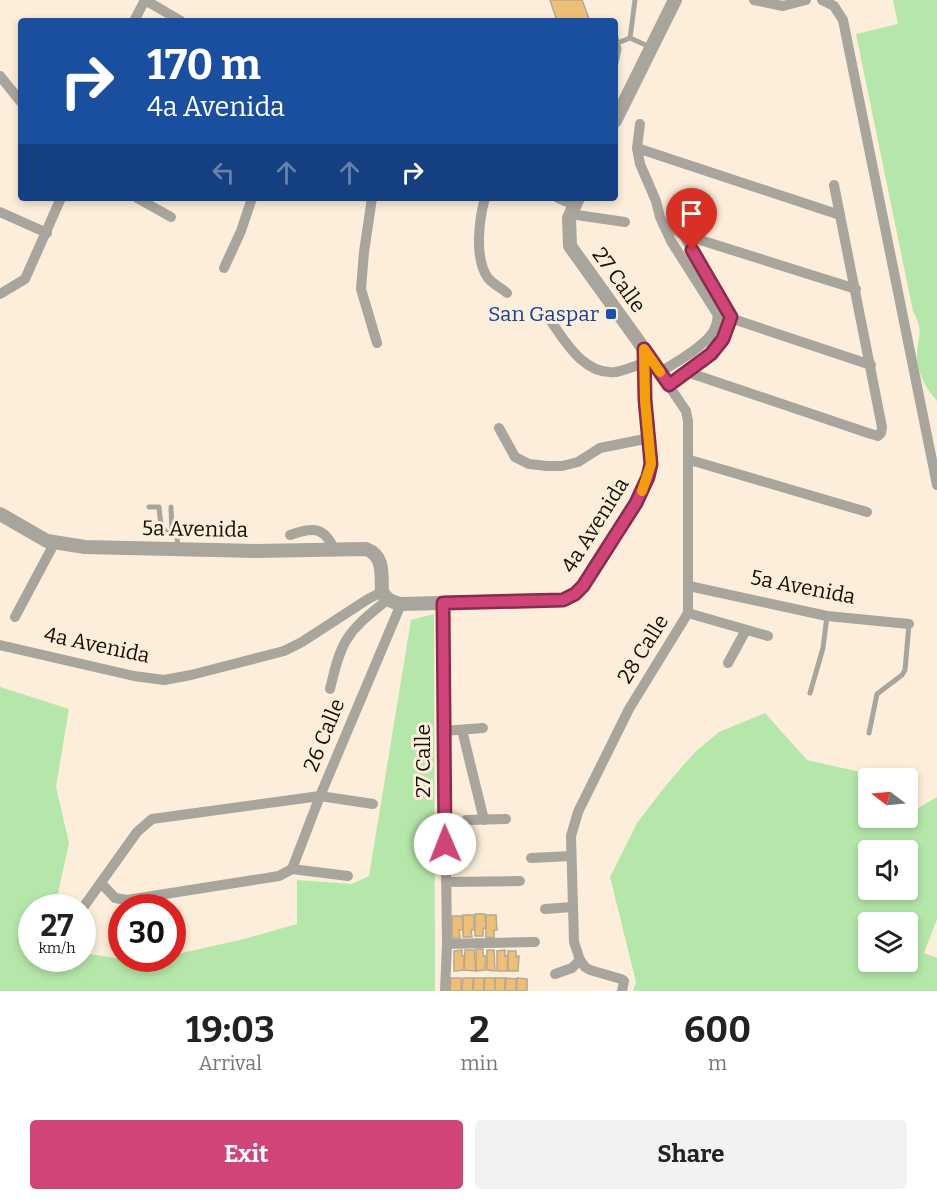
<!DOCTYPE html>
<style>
:root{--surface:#fff;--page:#f2f2f2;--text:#222;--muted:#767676;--accent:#d04478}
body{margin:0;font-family:Bitter,serif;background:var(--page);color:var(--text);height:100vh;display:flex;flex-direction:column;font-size:22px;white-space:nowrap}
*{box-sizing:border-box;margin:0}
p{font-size:20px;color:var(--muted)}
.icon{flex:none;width:33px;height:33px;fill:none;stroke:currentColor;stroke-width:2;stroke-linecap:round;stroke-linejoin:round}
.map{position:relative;height:991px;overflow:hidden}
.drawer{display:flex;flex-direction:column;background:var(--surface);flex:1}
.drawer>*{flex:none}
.hud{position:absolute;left:18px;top:18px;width:600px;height:183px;border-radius:6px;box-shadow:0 3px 9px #0003;background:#1a4fa0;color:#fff;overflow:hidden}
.needle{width:39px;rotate:286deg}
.controls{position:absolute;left:858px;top:768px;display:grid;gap:12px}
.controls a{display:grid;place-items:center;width:60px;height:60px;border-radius:6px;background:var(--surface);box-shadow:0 3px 9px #0003;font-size:30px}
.speed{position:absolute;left:18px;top:894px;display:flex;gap:12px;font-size:30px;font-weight:700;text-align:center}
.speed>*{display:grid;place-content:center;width:78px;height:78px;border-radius:50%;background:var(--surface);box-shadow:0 3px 9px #0003;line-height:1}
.speed small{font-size:15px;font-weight:400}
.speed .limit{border:9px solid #d22;background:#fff;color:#111}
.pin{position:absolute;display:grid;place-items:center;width:51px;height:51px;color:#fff;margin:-62px -26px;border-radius:50% 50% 50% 0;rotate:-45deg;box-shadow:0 0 6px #0007}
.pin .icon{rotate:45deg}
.me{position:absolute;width:66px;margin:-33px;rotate:359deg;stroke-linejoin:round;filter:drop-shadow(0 0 4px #0008)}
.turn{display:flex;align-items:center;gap:21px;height:126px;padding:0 30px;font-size:27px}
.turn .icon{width:78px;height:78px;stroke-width:2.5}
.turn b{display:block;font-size:42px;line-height:51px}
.lanes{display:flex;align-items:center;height:57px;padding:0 30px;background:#0003;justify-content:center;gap:30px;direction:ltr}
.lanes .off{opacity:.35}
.eta{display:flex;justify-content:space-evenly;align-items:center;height:102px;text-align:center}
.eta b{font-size:36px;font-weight:700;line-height:42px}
.button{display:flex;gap:12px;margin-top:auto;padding:12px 30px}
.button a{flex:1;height:69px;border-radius:6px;background:var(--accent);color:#fff;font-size:24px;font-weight:700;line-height:69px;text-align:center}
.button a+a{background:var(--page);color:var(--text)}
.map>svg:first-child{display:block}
</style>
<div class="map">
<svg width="937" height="991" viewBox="0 0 937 991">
<rect width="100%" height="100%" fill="#fceeda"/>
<g fill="#b4e7a9" fill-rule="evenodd">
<path d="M893,0h44v401c-10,-11 -20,-28 -20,-44 0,-21 8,-24 -4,-46l-57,-277 42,-10z"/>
<polygon points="434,614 435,991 0,991 0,687 69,709 56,787 69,843 55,907 32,908 32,958 82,958 83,953 142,962 159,959 172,958 173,955 244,939 297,924 297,880 352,884 369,876 411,620"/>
<path d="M765,713l42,47 58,13 7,5h-4v40h40v-11l5,4 24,-14v122l-13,34 13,5v33h-304l3,-9 -26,-105 27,-54 30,-39 28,-32 24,-20zM868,850h40v40h-40zM868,922h40v40h-40z"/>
</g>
<g fill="#eec077" stroke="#b5a894" stroke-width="1.5">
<polygon points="550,0 582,0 590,21 557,21"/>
<polygon points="475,914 485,914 486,929 483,928 483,936 475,936"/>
<polygon points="463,915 474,915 474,930 471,930 472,937 463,937"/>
<polygon points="486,915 496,915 497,930 494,930 494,938 486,937"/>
<polygon points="452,916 462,916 463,930 459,930 460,938 452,938"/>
<polygon points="476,949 483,949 483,956 486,956 485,970 476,971"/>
<polygon points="462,950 462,956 464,956 464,970 454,971 454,951"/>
<polygon points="465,950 474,950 476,971 464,970"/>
<polygon points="487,950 494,950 495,971 487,970"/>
<polygon points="505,950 505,956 508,956 507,971 497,971 497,951"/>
<polygon points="508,951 516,951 516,957 519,956 518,971 508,971"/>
<polygon points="451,978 461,978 461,991 450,991"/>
<polygon points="463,978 473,978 473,991 462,991"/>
<polygon points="474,978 484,978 484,991 473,991"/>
<polygon points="485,978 495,978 495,991 484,991"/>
<rect x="495" y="978" width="10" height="13"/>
<polygon points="506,978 516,979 516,991 505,991"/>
<polygon points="517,978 527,979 527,991 517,991"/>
</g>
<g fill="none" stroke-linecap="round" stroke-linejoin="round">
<g stroke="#a8a59c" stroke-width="5">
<polyline points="615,33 619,49 615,68"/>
<polyline points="630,38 635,0"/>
<polyline points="615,44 630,38 650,47"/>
<path d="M149,507h10c2,18 0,24 18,30l1,11"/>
<polyline points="171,507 172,535"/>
<polyline points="810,693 823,648 827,616"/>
<polyline points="869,733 877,694 902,675 905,670 909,624"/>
</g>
<g stroke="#a8a59c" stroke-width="10">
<polyline points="754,0 783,6 806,0"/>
<polyline points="822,0 834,6 843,20 937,485"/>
<polyline points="134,21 145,0 181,21"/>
<polyline points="0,76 21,102"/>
<path d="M640,124l-3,24 3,16 16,37 4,16 11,24 47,74c-1,5 -1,10 -4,15 -7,15 -39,33 -54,42"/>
<polyline points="637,148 840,215"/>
<polyline points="137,198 171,217"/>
<polyline points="372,198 364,252 361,289 377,343"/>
<path d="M485,198c-6,21 -11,61 3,80 5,6 13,10 19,15"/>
<polyline points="558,198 574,205"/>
<polyline points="0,212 47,233"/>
<polyline points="570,214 625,222"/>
<path d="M663,224l20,10 48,83c-2,7 -4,16 -8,23 -11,19 -36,32 -54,45"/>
<polyline points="681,234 856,289"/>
<polyline points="224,268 241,231 252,198"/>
<polyline points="0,294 25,279 61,198"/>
<polyline points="724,316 871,365"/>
<path d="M548,317c16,22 35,59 68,55 9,-2 19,-6 28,-9"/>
<polyline points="687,372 868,433 878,436 881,433 882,427 834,185"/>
<polyline points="499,428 515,457 529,464 547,466 562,466 578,462 600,448 650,438"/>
<polyline points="690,460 867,512"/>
<path d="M290,535c22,-8 34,-9 44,14"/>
<polyline points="689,586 827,616 909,624"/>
<polyline points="443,603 447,944 445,991"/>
<polyline points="688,613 768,636"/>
<polyline points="15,617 55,542"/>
<polyline points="0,645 134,676 164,680 191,675 284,651 302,642 368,599 382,592"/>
<polyline points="728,663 746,630"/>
<path d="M330,689c4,-16 8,-36 17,-50 10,-16 26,-27 40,-39"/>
<polyline points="462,730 484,820"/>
<polyline points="444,731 483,728"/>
<polyline points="466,820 506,819"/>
<polyline points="531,858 571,856"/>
<polyline points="292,869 348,876"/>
<polyline points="446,882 520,881"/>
<polyline points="101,883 115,898 127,900 279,876 292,869 320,796 401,604"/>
<polyline points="82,909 137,832 152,819 320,796 373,804"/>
<polyline points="545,909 572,907"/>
<polyline points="447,944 535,942"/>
<polyline points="555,974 572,968 580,960"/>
<polyline points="622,991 624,981 621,979 590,970 585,967 580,960 574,942 571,836 578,812 629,709 688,613 688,421 686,411 644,349"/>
</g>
<g stroke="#a8a59c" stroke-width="14">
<polyline points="615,121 675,0"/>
<path d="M0,514l47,27 38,6 171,4 110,-2c19,7 15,26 16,43 5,8 10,10 19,12l162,-4 12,-6 8,-8 53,-83 12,-26 3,-13 -6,-64 -1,-51 -74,-103 -1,-28 9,-20"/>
</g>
</g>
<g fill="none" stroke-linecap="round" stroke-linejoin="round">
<defs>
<polyline id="route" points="445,844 443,603 563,600 575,594 583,586 636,503 648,477 651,464 645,400 644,349 669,385 711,354 723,339 731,317 692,250"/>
</defs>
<use href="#route" stroke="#872c4e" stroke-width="15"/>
<use href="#route" stroke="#d04478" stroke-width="10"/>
<polyline stroke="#f59e0b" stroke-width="10" points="642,491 651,464 645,400 644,349 660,372"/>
</g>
<rect fill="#1a4fb4" stroke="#fceeda" stroke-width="2" x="605" y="308" width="12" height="12" rx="3"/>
<g text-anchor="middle" stroke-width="6" stroke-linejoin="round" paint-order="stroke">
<g font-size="21" fill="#140f08" stroke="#fceeda">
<text transform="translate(619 280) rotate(54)" y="7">27 Calle</text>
<text transform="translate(595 525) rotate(-58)" y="7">4a Avenida</text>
<text transform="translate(195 529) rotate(1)" y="7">5a Avenida</text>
<text transform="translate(803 587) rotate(11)" y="7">5a Avenida</text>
<text transform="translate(97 645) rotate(12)" y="7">4a Avenida</text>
<text transform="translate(643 649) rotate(-58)" y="7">28 Calle</text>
<text transform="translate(324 735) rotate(-68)" y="7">26 Calle</text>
<text transform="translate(423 761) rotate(-90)" y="7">27 Calle</text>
</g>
<g font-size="21" fill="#164399" stroke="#fceeda" text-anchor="end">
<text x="599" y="321">San Gaspar</text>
</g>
</g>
</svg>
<div class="controls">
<a><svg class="needle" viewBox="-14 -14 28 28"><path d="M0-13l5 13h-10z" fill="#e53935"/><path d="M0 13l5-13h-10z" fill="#767676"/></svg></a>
<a><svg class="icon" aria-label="sound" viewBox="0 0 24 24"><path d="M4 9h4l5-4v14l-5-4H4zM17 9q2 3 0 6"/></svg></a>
<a><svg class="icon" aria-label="layers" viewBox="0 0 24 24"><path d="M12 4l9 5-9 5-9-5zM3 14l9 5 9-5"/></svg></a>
</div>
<div class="speed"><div>27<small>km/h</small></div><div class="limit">30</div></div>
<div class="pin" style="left:692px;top:250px;background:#d93025"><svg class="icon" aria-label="arrive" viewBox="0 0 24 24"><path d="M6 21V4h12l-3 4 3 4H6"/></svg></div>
<svg class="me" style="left:445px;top:844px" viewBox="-20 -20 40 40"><circle r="19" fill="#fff"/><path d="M0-13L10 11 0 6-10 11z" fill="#d04478"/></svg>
<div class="hud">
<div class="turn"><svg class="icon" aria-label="right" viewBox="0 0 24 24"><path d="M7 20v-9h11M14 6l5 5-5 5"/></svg><div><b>170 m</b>4a Avenida</div></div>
<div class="lanes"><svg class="icon off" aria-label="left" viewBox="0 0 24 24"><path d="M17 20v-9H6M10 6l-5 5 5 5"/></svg><svg class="icon off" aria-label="ahead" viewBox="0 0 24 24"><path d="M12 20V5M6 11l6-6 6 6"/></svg><svg class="icon off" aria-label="ahead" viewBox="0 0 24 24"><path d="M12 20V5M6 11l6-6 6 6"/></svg><svg class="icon" aria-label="right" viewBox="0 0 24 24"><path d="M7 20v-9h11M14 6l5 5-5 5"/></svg></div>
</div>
</div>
<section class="drawer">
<div class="eta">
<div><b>19:03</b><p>Arrival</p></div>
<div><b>2</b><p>min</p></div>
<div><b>600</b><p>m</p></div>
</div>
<div class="button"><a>Exit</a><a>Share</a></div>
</section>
